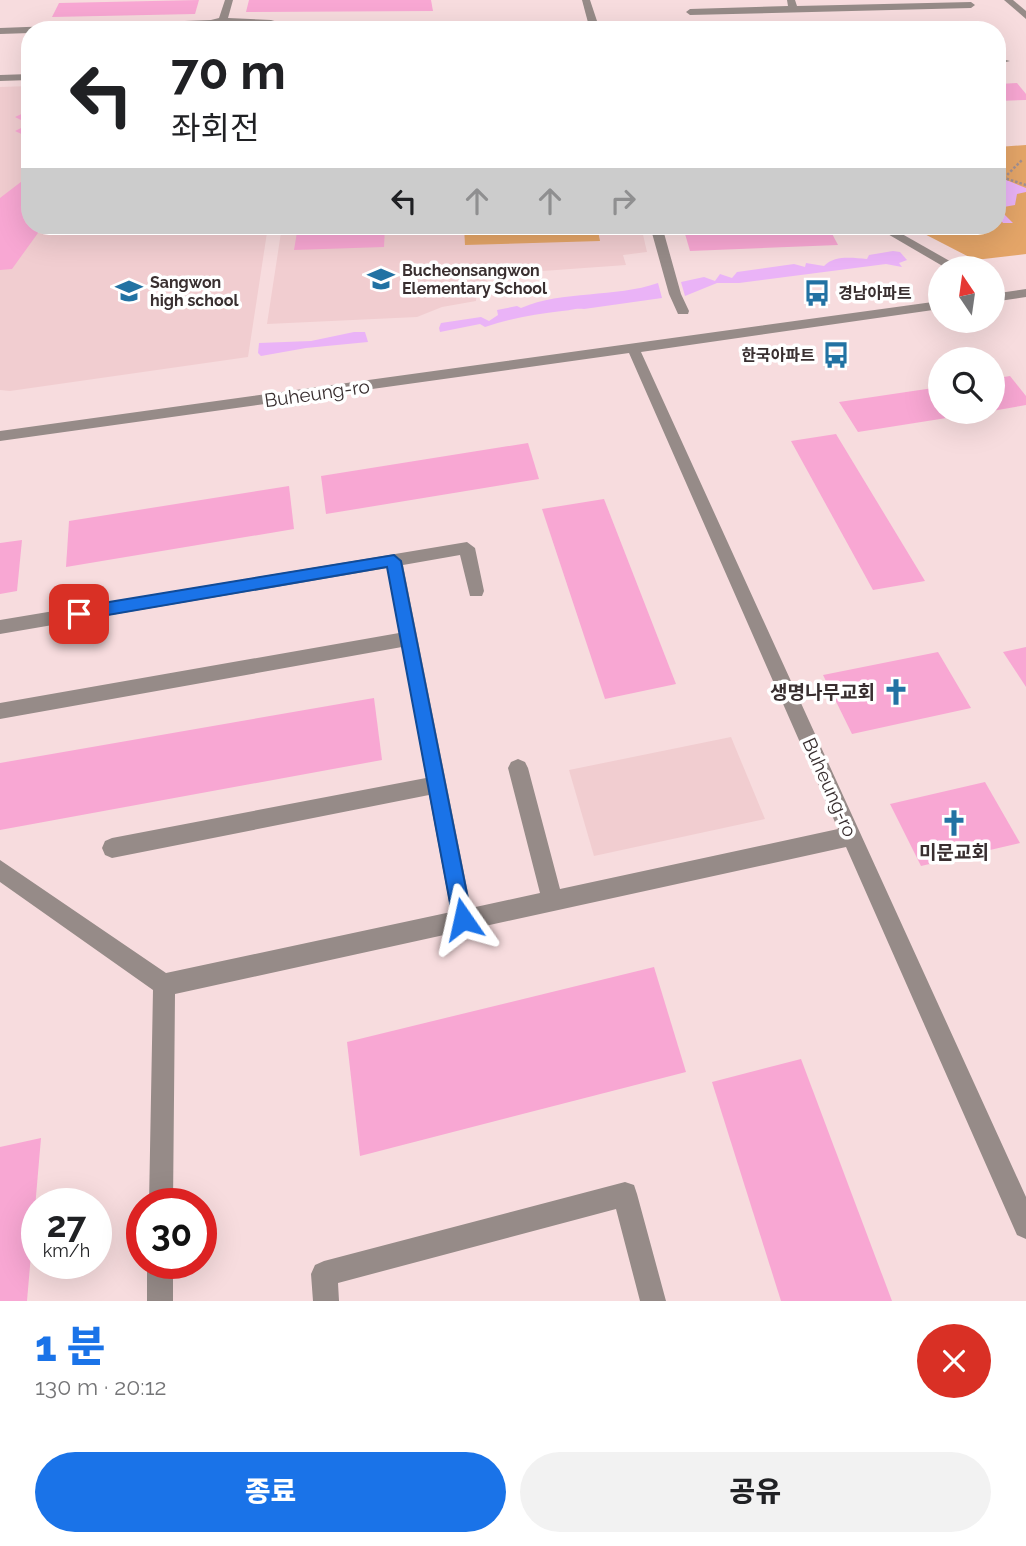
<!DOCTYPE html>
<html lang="ko">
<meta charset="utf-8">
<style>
:root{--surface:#fff;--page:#f2f2f2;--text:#202124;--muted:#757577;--accent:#1a73e8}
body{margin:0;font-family:Raleway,"Noto Sans KR",sans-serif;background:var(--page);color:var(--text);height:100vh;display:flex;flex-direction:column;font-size:26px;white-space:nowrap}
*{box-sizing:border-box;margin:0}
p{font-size:23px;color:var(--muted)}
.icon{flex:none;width:38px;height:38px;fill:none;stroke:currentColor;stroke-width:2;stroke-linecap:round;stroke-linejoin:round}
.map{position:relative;height:1301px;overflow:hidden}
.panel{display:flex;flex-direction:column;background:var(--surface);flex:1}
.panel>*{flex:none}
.top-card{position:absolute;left:21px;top:21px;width:985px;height:214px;border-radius:28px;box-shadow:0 7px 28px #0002;background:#fff;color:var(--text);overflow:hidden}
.needle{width:46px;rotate:347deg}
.buttons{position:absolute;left:928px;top:256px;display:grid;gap:14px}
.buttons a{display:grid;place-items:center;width:77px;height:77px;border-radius:50%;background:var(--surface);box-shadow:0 7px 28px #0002;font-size:35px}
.speed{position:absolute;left:21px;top:1188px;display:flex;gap:14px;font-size:35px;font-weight:700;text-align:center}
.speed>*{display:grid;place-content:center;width:91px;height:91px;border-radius:50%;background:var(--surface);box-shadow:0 7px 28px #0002;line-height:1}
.speed small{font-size:18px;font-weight:400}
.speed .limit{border:10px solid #d22;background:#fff;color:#111}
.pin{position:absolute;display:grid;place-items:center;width:60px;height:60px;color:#fff;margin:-30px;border-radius:14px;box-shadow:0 4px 10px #0006}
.me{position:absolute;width:77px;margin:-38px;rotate:349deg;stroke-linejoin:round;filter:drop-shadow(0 0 5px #0008)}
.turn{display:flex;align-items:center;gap:24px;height:147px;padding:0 35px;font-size:32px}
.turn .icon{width:91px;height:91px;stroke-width:2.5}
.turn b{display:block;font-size:49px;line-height:60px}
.lanes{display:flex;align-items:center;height:66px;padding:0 35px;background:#0003;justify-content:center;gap:35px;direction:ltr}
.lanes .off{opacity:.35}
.round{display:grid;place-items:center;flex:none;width:74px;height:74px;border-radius:37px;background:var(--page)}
.summary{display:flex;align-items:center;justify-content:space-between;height:119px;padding:0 35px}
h1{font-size:42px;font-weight:800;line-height:52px;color:var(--accent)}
.cta{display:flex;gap:14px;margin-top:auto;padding:14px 35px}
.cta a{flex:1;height:80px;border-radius:42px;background:var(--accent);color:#fff;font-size:28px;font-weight:800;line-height:80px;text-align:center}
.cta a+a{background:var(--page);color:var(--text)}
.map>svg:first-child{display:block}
</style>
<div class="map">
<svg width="1026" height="1301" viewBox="0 0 1026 1301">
<rect width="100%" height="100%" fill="#f7dcde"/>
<g fill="#f1cdd0">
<polygon points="30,86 30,226 268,226 248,357 10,391 0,390 0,87"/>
<polygon points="282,226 641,226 647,252 623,255 626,265 500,274 477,285 476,301 442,307 417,317 267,324"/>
<polygon points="731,737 765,819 594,856 569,770"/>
</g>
<g fill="#e4a568">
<polygon points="1026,145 1026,254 975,260 909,226 998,226 998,147"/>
<polygon points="464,226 597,226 600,241 465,245"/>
</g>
<g fill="#eab3f7">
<polygon points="1004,179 1026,188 1026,192 1017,194 1015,205 998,208 1013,223 1003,223 998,217 998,195 1000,193 998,192 998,180"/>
<path d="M893,251l7,1 7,8 -8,3 3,4 -16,-3 -147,19h-22l-32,13 -4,-14 23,-5 11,4 5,-7 12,4 5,-6 57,-8 11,3 1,-4 18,3c11,-11 28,-8 43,-7l2,-4z"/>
<path d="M658,283l4,15 -78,11c-10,-1 -14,2 -22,2 -26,3 -51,7 -77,16l-5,-3 -40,8 -1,-4 2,-5 40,-6 8,4 9,-6 -1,-5 20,-4 4,2c42,-18 94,-10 137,-25z"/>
<polygon points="354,332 365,332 368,342 306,348 261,356 258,353 259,343 311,341"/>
</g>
<g fill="#f8a7d3">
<polygon points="199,0 195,14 52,17 59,3"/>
<polygon points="249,0 431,0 433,11 246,12"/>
<polygon points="482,21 483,30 450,30 449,23"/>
<polygon points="1017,83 1026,94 1026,100 998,101 998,84"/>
<polygon points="30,110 30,138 15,131 29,124 15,117"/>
<polygon points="30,175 30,226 43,226 12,269 0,270 0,198"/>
<polygon points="298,226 385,226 384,247 294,250"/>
<polygon points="828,226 838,245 690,251 683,227"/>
<polygon points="1010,376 1026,396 1026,405 992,411 992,379"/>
<polygon points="940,387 940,411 978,413 858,432 839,402"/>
<polygon points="836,434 925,581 873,590 791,441"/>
<polygon points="528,443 539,479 326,514 321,476"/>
<polygon points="289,486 294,529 66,567 69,521"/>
<polygon points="604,499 676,684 605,699 542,509"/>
<polygon points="22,540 17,591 0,594 0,543"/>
<polygon points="1026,647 1026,687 1003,652"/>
<polygon points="938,652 971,708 852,734 823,675"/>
<polygon points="374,698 382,760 0,830 0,763"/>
<polygon points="985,782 1020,843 921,866 890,804"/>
<polygon points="654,967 686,1072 360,1156 347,1042"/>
<polygon points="801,1059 892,1301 781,1301 712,1082"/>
<polygon points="41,1138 27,1301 0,1301 0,1147"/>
</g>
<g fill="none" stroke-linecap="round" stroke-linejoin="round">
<g stroke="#a39091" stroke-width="2.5" stroke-dasharray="2.5 2" stroke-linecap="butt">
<polyline points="998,176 1026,185"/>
<polyline points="1004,178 1022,160"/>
</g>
<g fill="#968b88" fill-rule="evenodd">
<path d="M225,0h8l-5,18 43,2 17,5 125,-3 5,3 -5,3 -130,2c-22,-7 -50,-10 -72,-4l-181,4v3l-30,1v-6l211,-8 8,-2z"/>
<polygon points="582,0 590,0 600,30 590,30"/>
<polygon points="787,0 795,0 797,6 971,2 975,5 971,8 690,15 686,12 690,9 788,6"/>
<polygon points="1004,0 1013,0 1026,11 1026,19"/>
<polygon points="998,58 1010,61 998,64"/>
<polygon points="30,74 30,80 0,81 0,75"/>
<polygon points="650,226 662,226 681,294 689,311 688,314 678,314 669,294"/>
<polygon points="874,226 888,226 962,268 946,268"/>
<polygon points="1026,289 1026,297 992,302 992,294"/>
<polygon points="940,301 940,309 641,352 1026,1197 1026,1239 1017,1235 846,847 175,994 173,1204 149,1204 153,990 0,882 0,860 166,973 451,912 429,795 112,858 105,855 102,848 105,841 112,838 426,778 402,647 0,719 0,703 399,633 387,568 0,634 0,620 467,542 475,548 484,591 482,596 470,596 460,555 403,565 471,908 540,893 508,768 511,762 518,759 525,762 528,768 560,889 838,829 629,353 0,441 0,431"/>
<polygon points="625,1182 634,1185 637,1194 666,1301 640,1301 616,1209 338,1283 339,1301 313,1301 311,1274 315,1265 324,1261"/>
<rect x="147" y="1264" width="26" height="37"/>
</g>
</g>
<polygon fill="#1a73e8" stroke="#114b97" stroke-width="2" points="394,555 401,561 472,919 469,926 463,929 456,926 453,919 387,567 79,620 71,614 79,607"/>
<defs>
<symbol id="school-bare" viewBox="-9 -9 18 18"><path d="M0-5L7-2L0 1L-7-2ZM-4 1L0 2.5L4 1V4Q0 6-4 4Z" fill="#2272a3" stroke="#fff" stroke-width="2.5" paint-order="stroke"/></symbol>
<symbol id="bus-bare" viewBox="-9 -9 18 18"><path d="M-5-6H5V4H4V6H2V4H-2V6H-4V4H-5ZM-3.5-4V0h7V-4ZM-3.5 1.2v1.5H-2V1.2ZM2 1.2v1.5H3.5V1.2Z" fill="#2272a3" stroke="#fff" stroke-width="2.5" paint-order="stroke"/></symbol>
<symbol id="church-bare" viewBox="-9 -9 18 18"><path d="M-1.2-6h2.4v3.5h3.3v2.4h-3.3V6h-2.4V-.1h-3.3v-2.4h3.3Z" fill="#2272a3" stroke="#fff" stroke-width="2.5" paint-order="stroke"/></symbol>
</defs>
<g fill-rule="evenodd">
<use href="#school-bare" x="362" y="260" width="38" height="38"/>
<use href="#school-bare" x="110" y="272" width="38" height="38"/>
<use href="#bus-bare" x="798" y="274" width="38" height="38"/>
<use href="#bus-bare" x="817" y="336" width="38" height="38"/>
<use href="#church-bare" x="877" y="673" width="38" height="38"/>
<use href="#church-bare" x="935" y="804" width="38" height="38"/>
</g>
<g text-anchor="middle" stroke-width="7" stroke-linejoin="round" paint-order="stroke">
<g font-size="16" font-weight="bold" fill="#392f30" stroke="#fff" text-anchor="start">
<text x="402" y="276">Bucheonsangwon<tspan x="402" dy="18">Elementary School</tspan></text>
<text x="150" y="288">Sangwon<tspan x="150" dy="18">high school</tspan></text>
<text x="838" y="299">경남아파트</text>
<text x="815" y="361" text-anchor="end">한국아파트</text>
</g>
<g font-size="19" fill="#392f30" stroke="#fff">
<text transform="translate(317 393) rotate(-8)" y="7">Buheung-ro</text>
<text transform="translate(830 787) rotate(66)" y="7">Buheung-ro</text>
</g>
<g font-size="19" font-weight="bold" fill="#392f30" stroke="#fff" text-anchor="end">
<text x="875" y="699">생명나무교회</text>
<text x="954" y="859" text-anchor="middle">미문교회</text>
</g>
</g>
</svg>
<div class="buttons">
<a><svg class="needle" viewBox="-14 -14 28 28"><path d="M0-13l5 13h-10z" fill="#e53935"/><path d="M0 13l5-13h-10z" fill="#757577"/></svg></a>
<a><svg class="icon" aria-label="search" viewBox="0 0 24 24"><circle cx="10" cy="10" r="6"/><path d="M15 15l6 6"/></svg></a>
</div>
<div class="speed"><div>27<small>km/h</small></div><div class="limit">30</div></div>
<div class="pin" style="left:79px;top:614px;background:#d93025"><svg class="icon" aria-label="arrive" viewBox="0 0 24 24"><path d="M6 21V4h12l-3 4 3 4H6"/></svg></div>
<svg class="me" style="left:463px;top:919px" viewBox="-20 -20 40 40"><path d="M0-17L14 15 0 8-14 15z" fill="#1a73e8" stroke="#fff" stroke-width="4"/></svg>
<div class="top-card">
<div class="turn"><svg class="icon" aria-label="left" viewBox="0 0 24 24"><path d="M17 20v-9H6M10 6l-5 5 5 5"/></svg><div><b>70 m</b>좌회전</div></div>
<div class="lanes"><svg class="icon" aria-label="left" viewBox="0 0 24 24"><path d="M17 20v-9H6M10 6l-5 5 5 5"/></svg><svg class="icon off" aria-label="ahead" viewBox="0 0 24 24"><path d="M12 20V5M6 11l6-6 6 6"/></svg><svg class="icon off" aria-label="ahead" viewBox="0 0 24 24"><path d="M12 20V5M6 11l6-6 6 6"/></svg><svg class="icon off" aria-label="right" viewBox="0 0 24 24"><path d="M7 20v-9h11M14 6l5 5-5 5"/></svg></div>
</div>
</div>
<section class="panel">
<div class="summary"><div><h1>1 분</h1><p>130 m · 20:12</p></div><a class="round" style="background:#d93025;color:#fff"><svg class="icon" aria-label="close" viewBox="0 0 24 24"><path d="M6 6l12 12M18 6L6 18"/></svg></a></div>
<div class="cta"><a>종료</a><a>공유</a></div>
</section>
